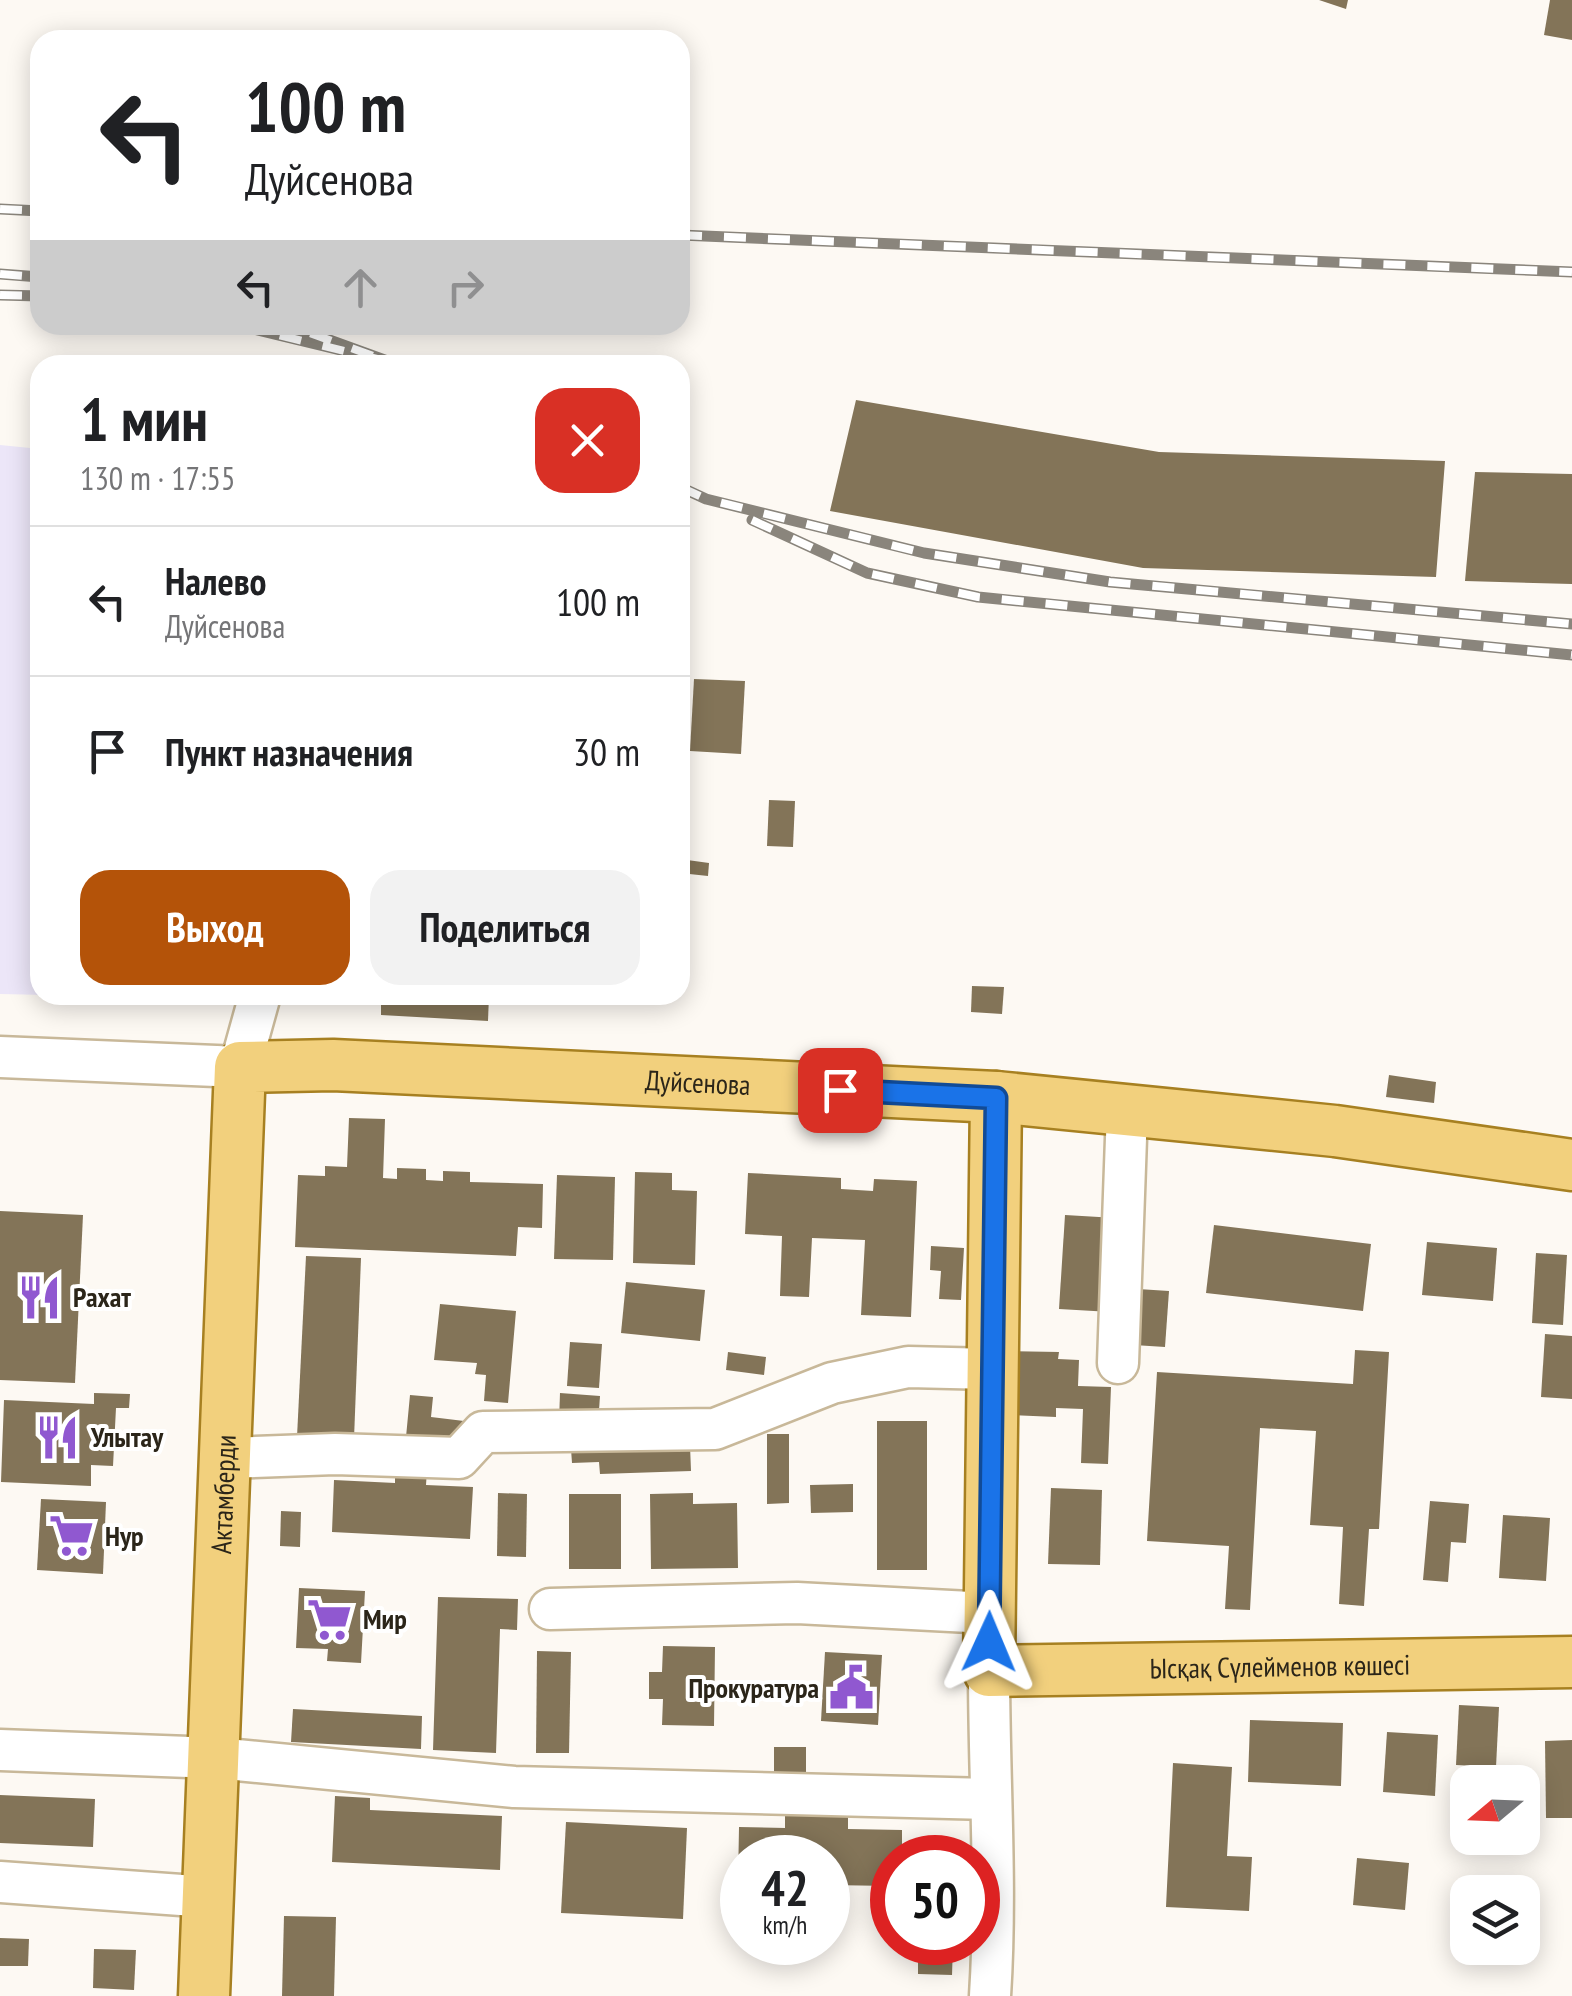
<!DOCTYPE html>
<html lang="ru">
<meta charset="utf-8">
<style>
:root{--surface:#fff;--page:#f2f2f2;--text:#202124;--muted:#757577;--line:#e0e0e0;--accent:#b45309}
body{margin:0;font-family:"PT Sans Narrow",sans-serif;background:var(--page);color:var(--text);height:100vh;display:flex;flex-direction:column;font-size:38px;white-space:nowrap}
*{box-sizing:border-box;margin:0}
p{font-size:32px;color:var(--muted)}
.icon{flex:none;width:55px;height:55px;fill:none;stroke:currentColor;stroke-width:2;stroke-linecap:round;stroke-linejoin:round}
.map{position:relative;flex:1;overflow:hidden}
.panel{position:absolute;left:30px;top:355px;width:660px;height:650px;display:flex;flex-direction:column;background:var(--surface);border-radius:30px;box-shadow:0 5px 25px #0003}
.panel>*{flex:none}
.guide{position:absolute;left:30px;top:30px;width:660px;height:305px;border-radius:30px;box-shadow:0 5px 25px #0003;background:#fff;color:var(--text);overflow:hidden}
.needle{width:65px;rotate:251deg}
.tools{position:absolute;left:1450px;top:1765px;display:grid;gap:20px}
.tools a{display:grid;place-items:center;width:90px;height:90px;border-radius:20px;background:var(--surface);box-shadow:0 5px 25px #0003;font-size:50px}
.speed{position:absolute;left:720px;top:1835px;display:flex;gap:20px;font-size:50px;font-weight:700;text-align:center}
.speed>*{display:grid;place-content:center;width:130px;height:130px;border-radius:50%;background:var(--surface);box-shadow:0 5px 25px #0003;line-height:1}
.speed small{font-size:25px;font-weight:400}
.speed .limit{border:15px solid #d22;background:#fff;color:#111}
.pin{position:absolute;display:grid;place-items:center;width:85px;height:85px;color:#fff;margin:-42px;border-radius:20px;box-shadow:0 5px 15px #0006}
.me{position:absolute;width:110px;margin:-55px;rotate:1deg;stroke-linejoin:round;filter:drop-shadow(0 0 8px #0008)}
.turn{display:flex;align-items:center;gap:35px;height:210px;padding:0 50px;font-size:45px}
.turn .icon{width:130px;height:130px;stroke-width:2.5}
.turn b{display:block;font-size:70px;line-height:85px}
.lanes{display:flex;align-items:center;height:95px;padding:0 50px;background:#0003;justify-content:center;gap:50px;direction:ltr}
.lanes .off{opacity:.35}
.round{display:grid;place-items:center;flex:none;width:105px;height:105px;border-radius:30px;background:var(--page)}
.headline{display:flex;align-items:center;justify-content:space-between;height:170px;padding:0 50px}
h1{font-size:60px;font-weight:600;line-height:75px}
.action{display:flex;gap:20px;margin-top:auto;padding:20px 50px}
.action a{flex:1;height:115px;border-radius:30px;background:var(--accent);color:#fff;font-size:40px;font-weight:600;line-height:115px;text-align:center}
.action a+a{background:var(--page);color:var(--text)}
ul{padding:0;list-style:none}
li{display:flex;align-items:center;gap:30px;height:150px;padding:0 50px;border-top:2px solid var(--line)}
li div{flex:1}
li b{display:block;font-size:38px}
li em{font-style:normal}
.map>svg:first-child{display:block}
</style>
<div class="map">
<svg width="1572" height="1996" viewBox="0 0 1572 1996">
<rect width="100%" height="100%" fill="#fdf9f3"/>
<polygon fill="#ece6f8" points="0,445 40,449 40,995 189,995 189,998 0,994"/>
<g fill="#837458">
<polygon points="1319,0 1348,0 1346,9"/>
<polygon points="1550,0 1572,0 1572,40 1544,35"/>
<polygon points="856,400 1159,452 1445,461 1436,577 1143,568 830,511"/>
<polygon points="1475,472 1572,474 1572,584 1465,581"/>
<polygon points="694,679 745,681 741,754 690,751"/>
<polygon points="769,800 795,801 793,847 767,846"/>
<polygon points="680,859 709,863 708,876 680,873"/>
<polygon points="972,986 1004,987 1002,1014 971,1012"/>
<polygon points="381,995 489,995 488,1021 381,1015"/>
<polygon points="1389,1075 1436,1082 1434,1103 1386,1097"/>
<polygon points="349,1118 385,1119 383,1178 397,1179 397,1168 426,1169 426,1180 443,1181 443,1171 470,1172 470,1182 543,1184 542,1228 518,1227 516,1256 295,1247 298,1175 325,1176 325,1166 347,1167"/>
<polygon points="635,1172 672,1173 672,1190 697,1191 695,1265 633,1263"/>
<polygon points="748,1173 841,1178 841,1189 873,1191 874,1179 917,1181 911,1317 861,1315 865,1240 812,1238 809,1297 780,1296 782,1236 745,1234"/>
<polygon points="557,1175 615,1177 613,1260 554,1259"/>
<polygon points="0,1211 83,1215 75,1383 0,1380"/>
<polygon points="1065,1215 1116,1218 1111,1312 1059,1309"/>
<polygon points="1214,1225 1371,1244 1363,1311 1206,1293"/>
<polygon points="1427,1242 1497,1248 1493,1301 1422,1295"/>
<polygon points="931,1246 964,1248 961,1300 939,1299 941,1271 930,1270"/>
<polygon points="1536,1253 1567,1255 1563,1325 1532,1323"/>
<polygon points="306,1256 361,1258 354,1439 297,1437"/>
<polygon points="626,1282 705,1290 700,1341 621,1333"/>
<polygon points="1138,1289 1169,1291 1165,1347 1134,1345"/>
<polygon points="440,1304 516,1311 508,1403 484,1401 486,1375 475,1374 477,1363 434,1360"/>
<polygon points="1545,1334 1572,1336 1572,1399 1541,1397"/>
<polygon points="570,1342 602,1344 599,1388 567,1386"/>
<polygon points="1355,1350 1389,1352 1379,1529 1369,1529 1364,1606 1339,1604 1343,1527 1310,1525 1316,1431 1260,1428 1250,1610 1225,1609 1229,1546 1147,1541 1157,1372 1353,1384"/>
<polygon points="1009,1351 1059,1352 1058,1359 1079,1360 1078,1386 1111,1387 1108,1464 1081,1463 1083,1409 1056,1408 1056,1417 1007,1415"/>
<polygon points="728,1352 766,1357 764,1375 726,1370"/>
<polygon points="94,1393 130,1394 129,1408 116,1408 113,1466 91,1465 91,1486 1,1482 4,1400 94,1404"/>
<polygon points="560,1393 600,1396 598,1424 559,1422"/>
<polygon points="410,1395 433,1397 431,1417 464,1421 462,1442 406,1437"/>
<rect x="877" y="1421" width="50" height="149"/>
<polygon points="767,1434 789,1434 789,1503 767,1504"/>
<polygon points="690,1445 691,1471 600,1474 599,1462 572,1463 571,1449"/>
<polygon points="395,1469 427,1470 426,1485 473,1487 470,1539 332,1532 334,1480 395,1483"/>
<polygon points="853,1484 853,1512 811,1513 810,1485"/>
<polygon points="1051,1488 1102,1490 1100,1565 1048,1564"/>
<polygon points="498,1493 527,1494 526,1557 497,1556"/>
<polygon points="693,1493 693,1504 737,1503 738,1568 651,1569 650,1494"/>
<rect x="569" y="1494" width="52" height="75"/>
<polygon points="41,1499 106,1502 103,1574 37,1570"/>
<polygon points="1430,1501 1469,1504 1466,1543 1451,1542 1448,1582 1423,1580"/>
<polygon points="281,1511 301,1512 300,1547 280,1546"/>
<polygon points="1503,1515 1550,1518 1546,1581 1499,1578"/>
<polygon points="299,1588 365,1591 361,1663 327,1661 328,1649 296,1648"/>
<polygon points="438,1597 518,1599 517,1630 500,1629 496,1753 433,1750"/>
<polygon points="663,1646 715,1647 714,1726 662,1725 663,1699 649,1699 649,1672 662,1672"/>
<polygon points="537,1651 571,1652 569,1753 536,1753"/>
<polygon points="825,1652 882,1655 878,1725 821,1721"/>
<polygon points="1459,1705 1499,1707 1496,1767 1456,1765"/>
<polygon points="293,1709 422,1716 421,1749 291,1742"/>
<polygon points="1250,1720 1343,1723 1341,1786 1248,1782"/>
<polygon points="1387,1732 1438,1735 1435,1796 1383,1792"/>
<polygon points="1572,1740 1572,1818 1546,1818 1545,1741"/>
<polygon points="774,1747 806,1747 806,1773 774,1772"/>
<polygon points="1173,1763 1232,1767 1227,1856 1252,1857 1249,1911 1166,1907"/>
<polygon points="0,1795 95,1799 93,1847 0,1843"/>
<polygon points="335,1796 370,1798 370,1810 502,1816 500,1870 332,1862"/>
<polygon points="785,1815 848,1816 848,1829 902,1830 902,1858 892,1858 892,1886 828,1885 828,1858 742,1858 742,1883 738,1883 739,1827 785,1828"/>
<polygon points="566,1822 687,1828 683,1919 561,1913"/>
<polygon points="1357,1858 1409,1863 1405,1910 1353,1905"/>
<polygon points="284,1916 336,1917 334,1996 282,1996"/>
<polygon points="0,1938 29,1939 28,1966 0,1966"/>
<polygon points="918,1943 953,1943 952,1975 918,1974"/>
<polygon points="94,1949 136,1950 134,1990 93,1988"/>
</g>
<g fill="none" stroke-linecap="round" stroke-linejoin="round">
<defs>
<g id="minor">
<polyline points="0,1057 240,1067 260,995"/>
<polyline points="1118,1363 1127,1110"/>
<polyline points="226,1458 335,1454 459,1458 483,1432 715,1429 832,1383 908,1367 993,1369"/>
<polyline points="550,1609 797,1603 989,1613"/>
<path d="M989,1671c0,108 8,217 1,325"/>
<polyline points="0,1750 216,1758 514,1787 989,1799"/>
<polyline points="0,1882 209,1897"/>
</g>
<g id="major">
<path id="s1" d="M996,1097l-7,574 583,-9"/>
<path id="s2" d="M204,1996l36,-929 93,-2 663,32 339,34 237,34"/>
</g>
</defs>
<use href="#minor" stroke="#c8b899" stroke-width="45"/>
<use href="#major" stroke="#a78021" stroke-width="55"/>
<use href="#minor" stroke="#fff" stroke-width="40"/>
<use href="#major" stroke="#f2d07d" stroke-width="50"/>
<defs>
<g id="rail">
<polyline points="0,209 40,211"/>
<polyline points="680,235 1572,272"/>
<polyline points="0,274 40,277"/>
<polyline points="0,295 40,296"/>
<polyline points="237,325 390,362 288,325"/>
<polyline points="680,487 706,499 924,553 1110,582 1572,624"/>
<polyline points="752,520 867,573 978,597 1572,655"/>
</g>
</defs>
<use href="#rail" stroke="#8a857c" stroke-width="11"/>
<use href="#rail" stroke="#fff" stroke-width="8" stroke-dasharray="22" stroke-linecap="butt"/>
</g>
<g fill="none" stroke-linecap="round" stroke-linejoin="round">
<defs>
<polyline id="route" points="840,1090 996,1098 989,1642"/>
</defs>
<use href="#route" stroke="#114b97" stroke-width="25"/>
<use href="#route" stroke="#1a73e8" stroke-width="18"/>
</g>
<defs>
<symbol id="restaurant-bare" viewBox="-9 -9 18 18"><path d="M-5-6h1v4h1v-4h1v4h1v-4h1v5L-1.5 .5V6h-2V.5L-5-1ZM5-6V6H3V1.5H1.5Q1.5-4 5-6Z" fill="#9058d0" stroke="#fff" stroke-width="2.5" paint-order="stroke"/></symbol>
<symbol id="supermarket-bare" viewBox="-9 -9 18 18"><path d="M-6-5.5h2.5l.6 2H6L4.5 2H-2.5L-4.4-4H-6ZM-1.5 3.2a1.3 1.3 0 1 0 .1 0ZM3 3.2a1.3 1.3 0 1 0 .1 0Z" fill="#9058d0" stroke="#fff" stroke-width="2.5" paint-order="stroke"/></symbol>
<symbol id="civic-bare" viewBox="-9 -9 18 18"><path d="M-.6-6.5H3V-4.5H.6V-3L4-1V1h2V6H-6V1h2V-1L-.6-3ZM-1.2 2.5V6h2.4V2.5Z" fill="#9058d0" stroke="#fff" stroke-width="2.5" paint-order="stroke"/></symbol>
</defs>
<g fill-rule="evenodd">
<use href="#restaurant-bare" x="8" y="1266" width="63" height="63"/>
<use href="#restaurant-bare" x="26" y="1406" width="63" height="63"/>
<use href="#supermarket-bare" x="40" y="1504" width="63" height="63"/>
<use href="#supermarket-bare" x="298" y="1588" width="63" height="63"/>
<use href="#civic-bare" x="820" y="1656" width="63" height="63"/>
</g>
<g text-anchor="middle" stroke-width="8" stroke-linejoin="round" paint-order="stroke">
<g font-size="28" fill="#2b2519" stroke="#fff">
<text dy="10" stroke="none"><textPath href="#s2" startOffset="1388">Дуйсенова</textPath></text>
<text dy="10" stroke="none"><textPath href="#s2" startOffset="502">Актамберди</textPath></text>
<text dy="10" stroke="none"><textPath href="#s1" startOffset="865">Ысқақ Сүлейменов көшесі</textPath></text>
</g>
<g font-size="28" font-weight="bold" fill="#2b2519" stroke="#fff" text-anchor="start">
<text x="73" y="1307">Рахат</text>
<text x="91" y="1447">Улытау</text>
<text x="105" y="1546">Нур</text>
<text x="363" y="1629">Мир</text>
<text x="819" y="1698" text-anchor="end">Прокуратура</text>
</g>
</g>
</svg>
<div class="tools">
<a><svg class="needle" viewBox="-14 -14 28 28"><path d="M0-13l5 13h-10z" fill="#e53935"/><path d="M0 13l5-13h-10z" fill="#757577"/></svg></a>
<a><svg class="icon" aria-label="layers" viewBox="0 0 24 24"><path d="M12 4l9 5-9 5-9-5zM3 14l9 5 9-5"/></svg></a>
</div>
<div class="speed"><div>42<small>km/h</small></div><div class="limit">50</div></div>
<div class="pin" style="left:840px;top:1090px;background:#d93025"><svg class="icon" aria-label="arrive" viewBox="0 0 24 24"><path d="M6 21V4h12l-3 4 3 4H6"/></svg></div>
<svg class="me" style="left:989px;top:1642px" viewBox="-20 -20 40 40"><path d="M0-17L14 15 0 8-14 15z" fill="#1a73e8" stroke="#fff" stroke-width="4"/></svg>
<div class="guide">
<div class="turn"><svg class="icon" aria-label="left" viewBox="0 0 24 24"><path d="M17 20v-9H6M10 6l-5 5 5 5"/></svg><div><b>100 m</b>Дуйсенова</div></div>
<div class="lanes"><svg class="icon" aria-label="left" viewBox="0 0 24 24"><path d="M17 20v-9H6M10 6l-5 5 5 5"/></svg><svg class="icon off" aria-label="ahead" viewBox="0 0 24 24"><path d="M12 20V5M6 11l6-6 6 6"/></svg><svg class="icon off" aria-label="right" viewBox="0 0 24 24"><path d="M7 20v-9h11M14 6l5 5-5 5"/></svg></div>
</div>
<section class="panel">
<div class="headline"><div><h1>1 мин</h1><p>130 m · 17:55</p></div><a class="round" style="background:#d93025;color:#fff"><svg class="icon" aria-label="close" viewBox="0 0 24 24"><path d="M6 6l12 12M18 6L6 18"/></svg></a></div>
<ul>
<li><svg class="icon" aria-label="left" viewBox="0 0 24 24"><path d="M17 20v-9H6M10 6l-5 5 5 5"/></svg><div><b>Налево</b><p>Дуйсенова</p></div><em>100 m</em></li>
<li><svg class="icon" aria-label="arrive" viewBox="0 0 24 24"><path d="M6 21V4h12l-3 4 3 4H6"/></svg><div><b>Пункт назначения</b></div><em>30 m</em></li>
</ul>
<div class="action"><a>Выход</a><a>Поделиться</a></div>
</section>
</div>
